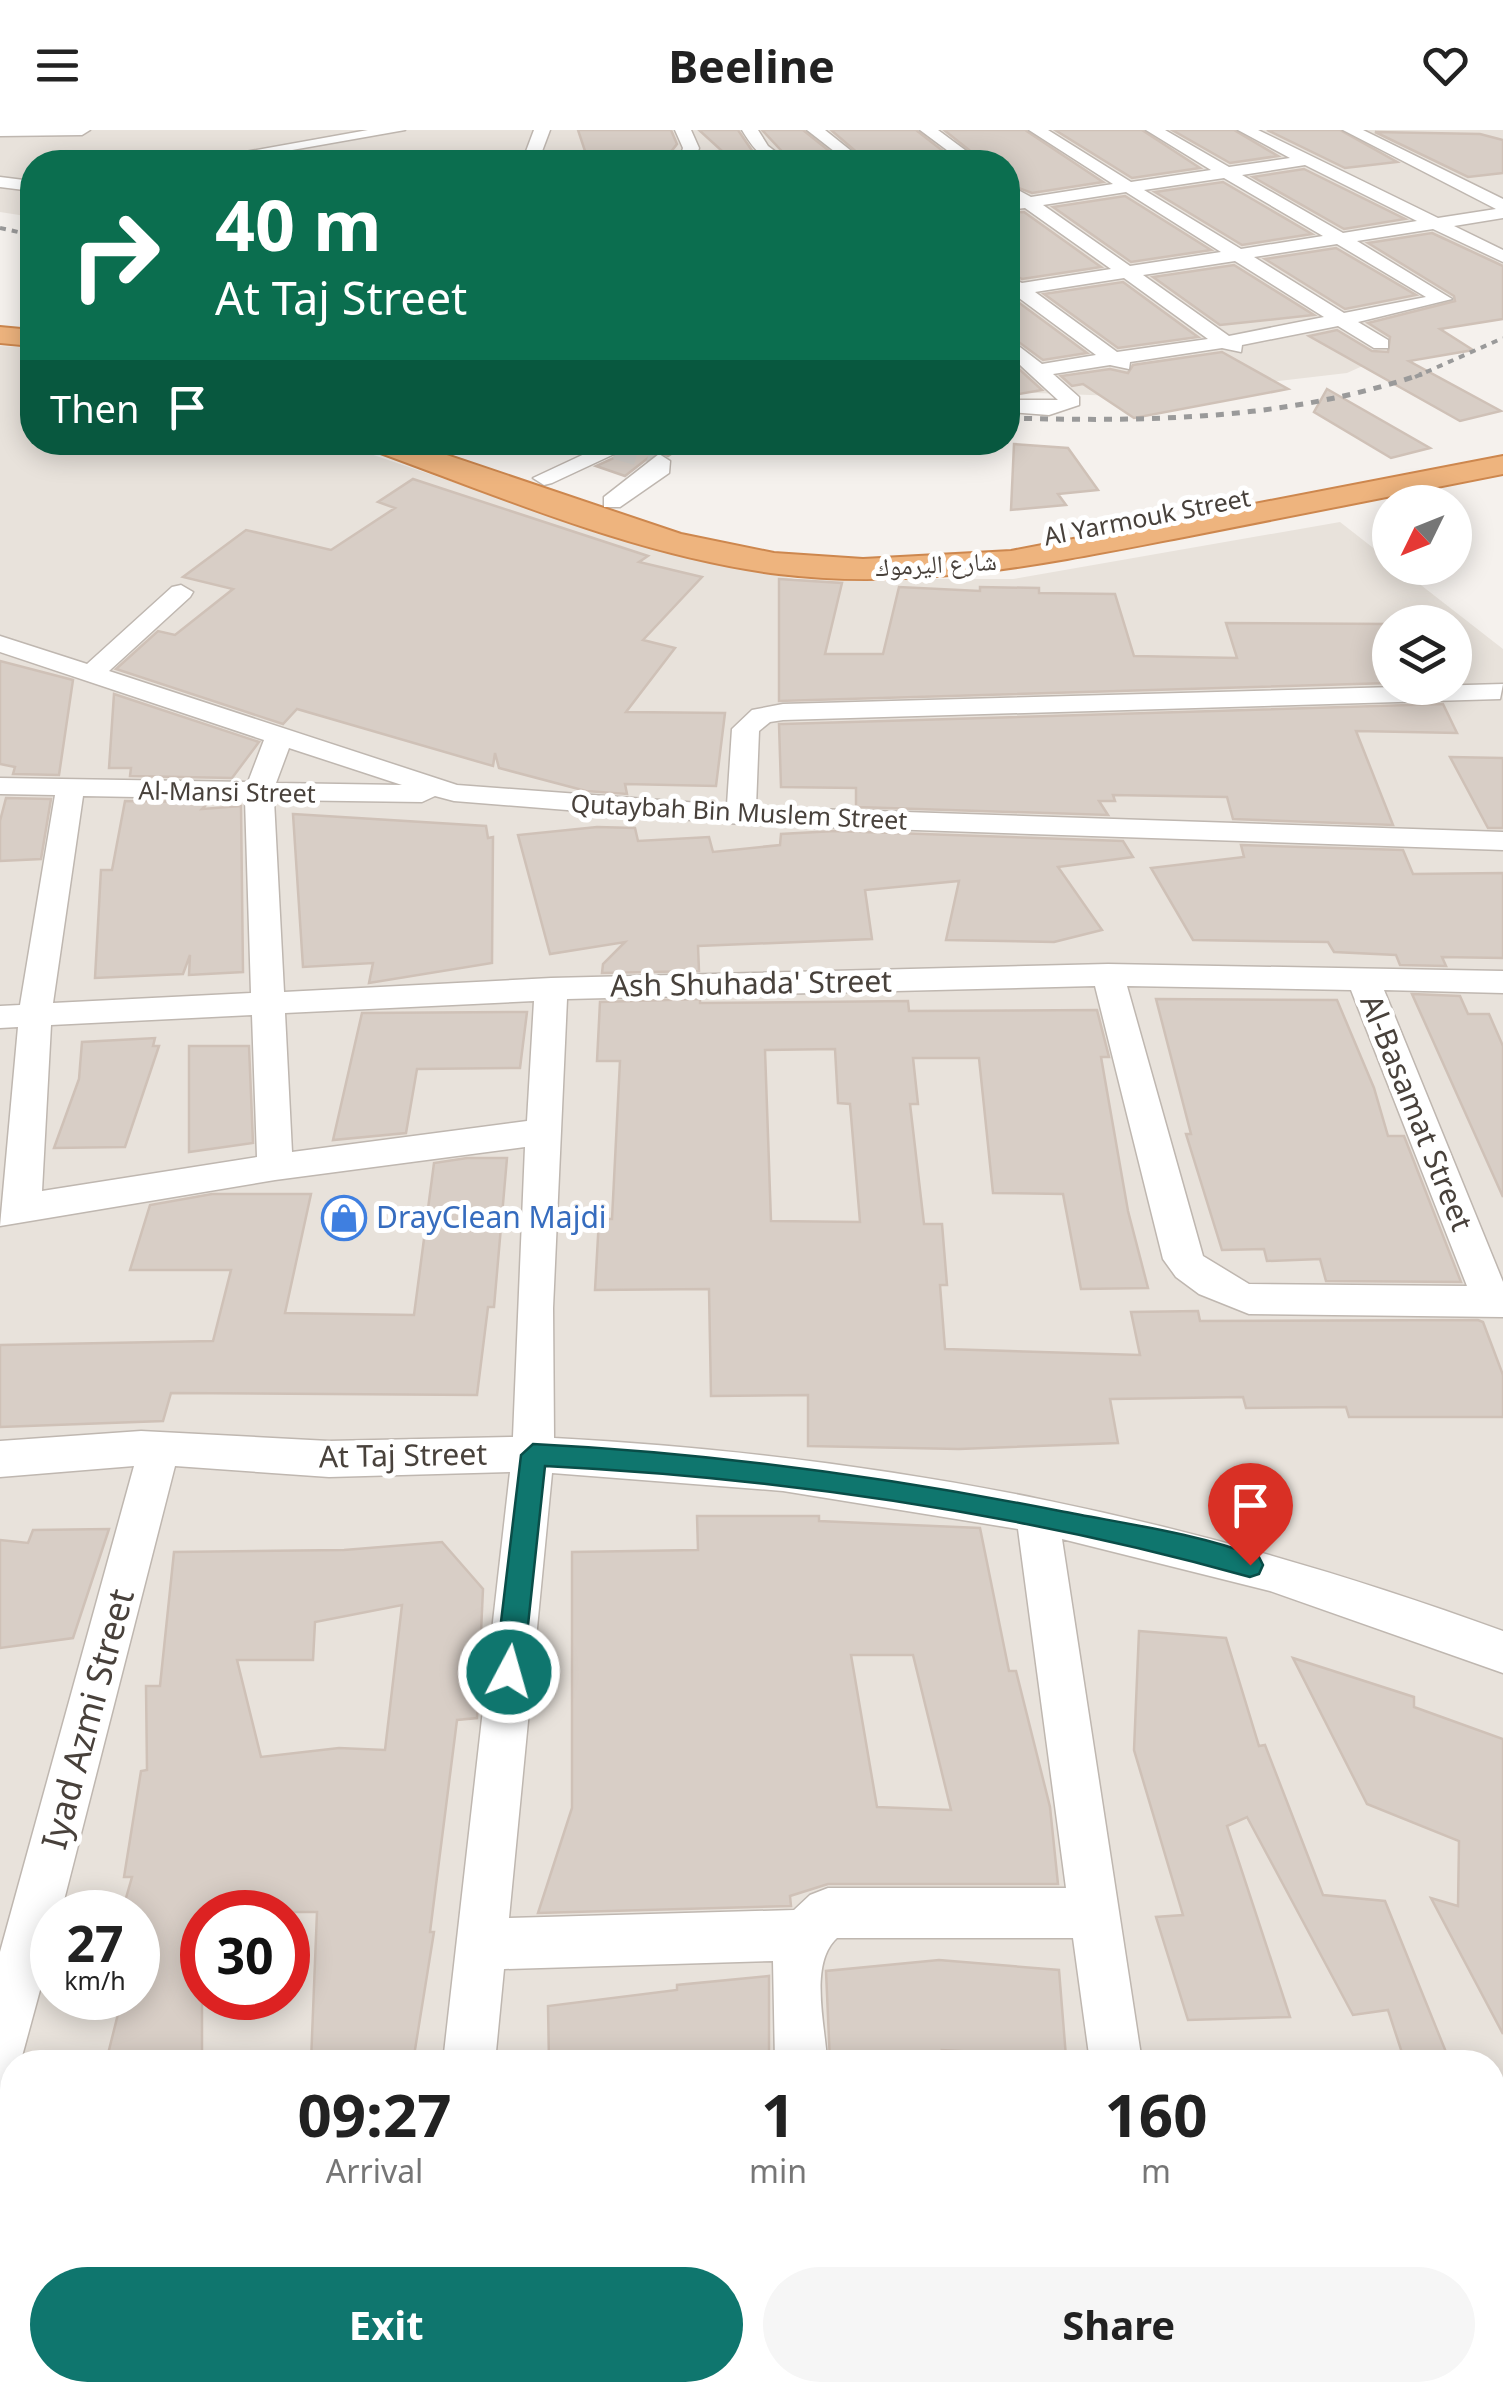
<!DOCTYPE html>
<meta charset="utf-8">
<style>
:root{--surface:#fff;--page:#f6f6f6;--text:#222;--muted:#767676;--accent:#0f766e}
body{margin:0;font-family:"Noto Sans","Noto Naskh Arabic",sans-serif;background:var(--page);color:var(--text);height:100vh;display:flex;flex-direction:column;font-size:38px;white-space:nowrap}
*{box-sizing:border-box;margin:0}
p{font-size:32px;color:var(--muted)}
.icon{flex:none;width:55px;height:55px;fill:none;stroke:currentColor;stroke-width:2;stroke-linecap:round;stroke-linejoin:round}
.map{position:relative;flex:1;overflow:hidden}
.details{position:absolute;left:0px;top:1920px;width:1505px;height:352px;display:flex;flex-direction:column;background:var(--surface);border-radius:40px 40px 0 0;box-shadow:0 5px 25px #0003}
.details>*{flex:none}
.hud{position:absolute;left:20px;top:20px;width:1000px;height:305px;border-radius:40px;box-shadow:0 5px 25px #0003;background:#0b6e4f;color:#fff;overflow:hidden}
.needle{width:65px;rotate:227deg}
.tools{position:absolute;left:1372px;top:355px;display:grid;gap:20px}
.tools a{display:grid;place-items:center;width:100px;height:100px;border-radius:50%;background:var(--surface);box-shadow:0 5px 25px #0003;font-size:50px}
.speed{position:absolute;left:30px;top:1760px;display:flex;gap:20px;font-size:50px;font-weight:700;text-align:center}
.speed>*{display:grid;place-content:center;width:130px;height:130px;border-radius:50%;background:var(--surface);box-shadow:0 5px 25px #0003;line-height:1}
.speed small{font-size:25px;font-weight:400}
.speed .limit{border:15px solid #d22;background:#fff;color:#111}
.pin{position:absolute;display:grid;place-items:center;width:85px;height:85px;color:#fff;margin:-102px -42px;border-radius:50% 50% 50% 0;rotate:-45deg;box-shadow:0 0 10px #0007}
.pin .icon{rotate:45deg}
.me{position:absolute;width:110px;margin:-55px;rotate:6deg;stroke-linejoin:round;filter:drop-shadow(0 0 8px #0008)}
.turn{display:flex;align-items:center;gap:35px;height:210px;padding:0 30px;font-size:45px}
.turn .icon{width:130px;height:130px;stroke-width:2.5}
.turn b{display:block;font-size:70px;line-height:85px}
.then{display:flex;align-items:center;height:95px;padding:0 30px;background:#0003;gap:20px;font-size:38px}
.eta{display:flex;justify-content:space-evenly;align-items:center;height:170px;text-align:center}
.eta b{font-size:60px;font-weight:700;line-height:70px}
.action{display:flex;gap:20px;margin-top:auto;padding:20px 30px}
.action a{flex:1;height:115px;border-radius:60px;background:var(--accent);color:#fff;font-size:40px;font-weight:700;line-height:115px;text-align:center}
.action a+a{background:var(--page);color:var(--text)}
header{display:flex;justify-content:space-between;align-items:center;height:130px;padding:0 30px;background:var(--surface);font-size:45px;font-weight:700}
.map>svg:first-child{display:block}
</style>
<header><svg class="icon" aria-label="menu" viewBox="0 0 24 24"><path d="M4 6h16M4 12h16M4 18h16"/></svg>Beeline<svg class="icon" aria-label="heart" viewBox="0 0 24 24"><path d="M12 20l-8-8c-3-5 5-10 8-4 3-6 11-1 8 4z"/></svg></header>
<div class="map">
<svg width="1503" height="2271" viewBox="0 0 1503 2271">
<rect width="100%" height="100%" fill="#f5f1ed"/>
<g fill="#e8e2db" fill-rule="evenodd">
<polygon points="0,0 1503,0 1503,173 1347,243 1144,267 1008,262 1008,32 32,32 32,87 0,82"/>
<path d="M0,216l32,2v94l306,1 177,60 279,76h219l327,-57 50,39v7h9l104,81v1752h-1503zM1390,492h65v66h-65zM52,1782h86v86h-86zM202,1782h86v86h-86zM12,1932h1480v328h-1480z"/>
</g>
<g fill="#d8cec6" stroke="#cfc1b7" stroke-width="2.5" fill-rule="evenodd">
<polygon points="578,0 671,0 677,14 663,32 588,30"/>
<polygon points="699,0 738,0 753,22 769,32 734,32"/>
<polygon points="762,0 803,0 843,32 792,32"/>
<polygon points="831,0 916,0 957,32 868,32"/>
<polygon points="944,0 1025,0 1103,52 1032,63 1016,57 1008,63 1008,32 984,32"/>
<polygon points="1055,0 1142,0 1200,38 1132,48"/>
<polygon points="1172,0 1234,0 1278,26 1230,33"/>
<polygon points="1267,0 1340,0 1397,32 1345,38"/>
<polygon points="1375,2 1480,4 1503,10 1503,43 1468,47"/>
<polygon points="1304,39 1405,89 1344,99 1253,47"/>
<polygon points="1223,52 1312,104 1242,115 1155,62"/>
<polygon points="1125,66 1211,120 1131,132 1053,77"/>
<polygon points="1024,82 1101,137 1022,149 1008,143 1008,83"/>
<polygon points="1432,103 1503,136 1503,189 1440,199 1473,220 1409,231 1501,281 1460,291 1309,206 1337,200 1372,221 1388,222 1390,207 1368,193 1455,171 1454,166 1368,113"/>
<polygon points="1336,118 1416,165 1345,179 1265,129"/>
<polygon points="1234,135 1314,185 1220,195 1153,147"/>
<polygon points="1123,152 1198,207 1118,218 1044,164"/>
<polygon points="1008,169 1014,169 1087,223 1043,230 1008,204"/>
<polygon points="1222,222 1288,259 1134,288 1083,254 1072,256 1061,246 1110,239 1128,243 1133,235"/>
<polygon points="1008,229 1042,260 1008,266"/>
<polygon points="1327,259 1430,318 1391,328 1314,282"/>
<polygon points="628,312 689,312 668,326 657,321 625,346 596,336 629,321"/>
<polygon points="1014,314 1068,318 1098,360 1058,364 1066,375 1011,380"/>
<polygon points="413,349 648,426 639,432 702,447 643,510 675,518 626,582 725,583 716,656 625,654 627,664 586,661 499,638 495,623 493,636 297,579 283,594 116,539 158,501 175,505 233,459 183,447 246,400 331,420 395,378 378,372"/>
<polygon points="779,449 842,453 825,524 883,524 899,457 980,461 980,457 1039,458 1039,463 1115,464 1134,526 1237,528 1226,493 1390,494 1390,553 779,571"/>
<polygon points="0,531 73,550 59,645 13,644 15,637 0,634"/>
<polygon points="114,564 259,612 232,648 130,646 131,638 109,638"/>
<polygon points="1443,574 1457,603 1356,601 1393,695 1233,689 1227,667 1113,665 1115,671 1099,671 1108,685 856,677 856,658 781,657 779,594 783,594"/>
<polygon points="1450,627 1503,628 1503,698 1488,698"/>
<polygon points="6,668 51,669 41,729 0,731 0,691"/>
<polygon points="125,671 209,672 202,679 241,676 243,842 189,845 190,825 183,844 95,848 101,740 112,740"/>
<polygon points="293,684 486,696 488,708 493,707 492,833 369,853 373,833 303,837"/>
<polygon points="597,697 635,698 638,711 709,707 713,722 780,715 781,704 835,701 1123,711 1133,727 1058,737 1102,800 1054,812 946,810 959,751 865,760 872,809 698,816 699,841 602,843 603,834 625,812 550,824 518,705"/>
<polygon points="1241,715 1403,720 1413,744 1503,743 1503,828 1442,827 1446,836 1400,835 1396,825 1334,822 1328,812 1193,810 1151,738 1244,727"/>
<polygon points="1412,864 1460,866 1468,884 1489,884 1503,916 1503,1067"/>
<path d="M700,869v4l208,-2 1,10 188,-1 12,47h-8l27,154 20,77 -67,1 -18,-95 -70,-1 -14,-135h-66l5,46h-8l14,120h18l5,61h-7l5,64 195,6 -9,-43 67,-1 2,10 278,-1 5,2 20,53v42h-154l-3,-10 -100,1 -3,-11 -133,2 8,44 -159,6 -151,-3v-51l-97,1 -2,-107 -114,1 4,-71h13l8,-158h-23l3,-59zM835,919l3,54 12,1 10,118 -89,-1 -6,-171z"/>
<polygon points="1156,869 1337,870 1374,958 1388,1006 1404,1006 1461,1152 1326,1151 1320,1129 1267,1131 1264,1119 1222,1120 1186,1004 1191,1004"/>
<polygon points="527,882 520,938 417,939 406,1003 333,1010 362,883"/>
<polygon points="155,908 153,916 159,916 125,1017 54,1018 79,949 82,912"/>
<polygon points="189,916 249,916 253,1013 189,1022"/>
<polygon points="467,1028 507,1028 494,1177 488,1177 477,1265 171,1263 163,1291 0,1297 0,1215 213,1211 231,1140 130,1140 150,1075 212,1064 311,1064 285,1183 414,1185 434,1033"/>
<path d="M697,1386h122v5l161,7 29,143h7l34,136 8,77h-230l-38,12 1,10 -253,7 34,-105v-256l126,-2zM851,1525h62l38,155 -74,-3z"/>
<polygon points="109,1399 73,1508 0,1518 0,1410 28,1413 33,1400"/>
<path d="M442,1412l41,47 -6,129 -20,2 -27,212h4l-21,130h-102l6,-150h-115v150h-96l16,-64h16v-86h-16l10,-35h-8l17,-106 6,-1 -1,-84h14l14,-134 170,-2zM402,1475l-17,145 -46,-2 -78,9 -24,-97h76l2,-38z"/>
<polygon points="1139,1501 1226,1508 1259,1616 1265,1615 1323,1765 1385,1771 1450,1932 1405,1932 1388,1880 1353,1885 1247,1687 1227,1696 1290,1887 1188,1890 1156,1787 1183,1785 1134,1620"/>
<polygon points="1293,1528 1414,1567 1414,1577 1503,1609 1503,1904 1431,1768 1458,1776 1459,1711 1367,1674"/>
<polygon points="939,1830 1059,1840 1066,1927 942,1920 944,1932 830,1932 826,1841"/>
<polygon points="769,1846 769,1932 549,1932 548,1876 677,1860 677,1855"/>
</g>
<g fill="none" stroke-linecap="round" stroke-linejoin="round">
<polyline stroke="#d2cec9" stroke-width="22" stroke-dasharray="22 11" stroke-linecap="butt" points="616,318 659,331"/>
<defs>
<g id="minor">
<polygon points="0,0 90,0 82,5 0,6"/>
<polygon points="368,0 405,0 225,32 190,32"/>
<polygon points="534,0 550,0 538,32 522,32"/>
<polygon points="675,0 691,0 699,18 695,32 679,32 683,18"/>
<path d="M742,0h16l10,16 21,16c-26,0 -34,-11 -47,-32z"/>
<polygon points="807,0 825,0 865,32 848,32"/>
<polygon points="920,0 938,0 981,32 963,32"/>
<path d="M1029,0h19l83,52 80,-12 -65,-40h19l64,37 61,-9 -52,-28h20l180,88 58,-9 -153,-79h20l140,69v19l-49,8 49,24v12l-70,-33 -76,12 95,58 -94,23 30,18v8h-14l-36,-22 -96,19 -1,7 -19,-4 -92,14 -1,7 -19,-4 -57,9 26,23v8l-30,10 -41,-3v-12h50l-50,-46v-16l34,26 54,-9 -81,-60 -7,1v-19l14,6 89,-14 -86,-61 -17,2v-10l5,-1 -3,-4 8,-5 13,7 82,-13zM1305,35l112,56 -74,12 -101,-58zM1224,48l99,58 -82,13 -97,-59zM1126,62l95,60 -91,14 -87,-61zM1337,114l89,53 -82,16 -90,-56zM1235,131l89,56 -95,19 -86,-61zM1124,148l84,61 -91,13 -82,-60z"/>
<polygon points="0,47 32,51 32,61 0,57"/>
<polygon points="608,313 624,313 627,318 552,353 544,355 533,348"/>
<polygon points="659,324 670,331 669,343 620,377 604,377 604,367"/>
<path d="M181,455l12,7 -3,5 -81,74 348,114 270,20 5,-76 20,-19 31,-6 720,-20 -3,15 -717,21 -13,2 -11,9 -3,76 747,25v18l-762,-26 -287,-23 -19,-5 -13,6 -148,-2 10,192 267,-14 557,-14 395,7v22l-119,-3 119,292v35l-254,-3 -50,-20 -23,-17 -13,-18 -68,-273 -528,13 -14,309 1,130c335,18 634,78 949,193v42l-233,-82 -208,-52 80,523h-52l-17,-124h-236c-29,26 -11,90 -10,124h-52l-2,-101 -269,8 -9,93h-52l67,-590 -181,5 -154,-11 -114,446h-9v34l-31,114 4,2h-13v51l-12,-5v-156l134,-486 -134,11v-36l141,-10 188,10 184,-4 12,-290 -250,33 -275,46 18,-199 -18,1v-22l20,-1 35,-210 -55,-1v-16l248,4 16,-42 -264,-88v-16l87,28 85,-77zM289,618l113,37 -126,-2zM83,666l162,3 6,194 -198,10zM1127,856l224,4 116,296 -218,-2 -46,-28zM534,871l-7,120 -235,31 -7,-139zM252,885l5,142 -215,34 9,-166zM552,1343l231,18 235,38 48,359h-238l-18,7 -16,15 -285,8z"/>
<polygon points="323,2260 388,2260 393,2271 328,2271"/>
<polygon points="407,2260 467,2260 466,2271 406,2271"/>
<rect x="784" y="2260" width="60" height="11"/>
<polygon points="1143,2260 1203,2260 1205,2271 1145,2271"/>
</g>
<g id="highway">
<polygon points="0,197 32,200 32,216 0,213"/>
<path d="M363,312h45l273,92 93,19 89,6 148,-8 492,-95v18c-106,21 -213,42 -319,63 -135,26 -267,54 -405,37 -142,-18 -277,-77 -412,-126z"/>
</g>
</defs>
<use href="#minor" stroke="#bfb7b0" stroke-width="3"/>
<use href="#highway" stroke="#cd874e" stroke-width="4"/>
<use href="#minor" fill="#fff" fill-rule="evenodd"/>
<use href="#highway" fill="#eeb47e" fill-rule="evenodd"/>
<g stroke="#9a9a9a" stroke-width="4" stroke-dasharray="6 6" stroke-linecap="butt">
<polyline points="0,98 32,105"/>
<polyline points="1415,247 1503,208"/>
</g>
<path stroke="#9a9a9a" stroke-width="5" stroke-dasharray="8 8" stroke-linecap="butt" d="M1008,288c142,4 279,2 414,-44"/>
</g>
<path fill="#0f766e" stroke="#0a4d48" stroke-width="2.5" d="M533,1314c180,9 350,32 527,67 66,13 136,22 199,46l4,8 -4,9 -9,3c-229,-64 -468,-99 -705,-111l-22,206 -4,9 -10,4 -9,-4 -5,-9 26,-217z"/>
<defs>
<symbol id="shop-ring" viewBox="-11 -11 22 22"><circle r="9.5" fill="#fff" stroke="#3f7fe0" stroke-width="1.5"/><path d="M-5-2.5h2.3a2.7 3.5 0 0 1 5.4 0H5L5.5 6h-11ZM-1.5-2.5h3a1.5 2.3 0 0 0-3 0Z" fill="#3f7fe0"/></symbol>
</defs>
<g fill-rule="evenodd">
<use href="#shop-ring" x="319" y="1063" width="50" height="50"/>
</g>
<g text-anchor="middle" stroke-width="10" stroke-linejoin="round" paint-order="stroke">
<g font-size="25" fill="#48413b" stroke="#fff">
<text transform="translate(1147 387) rotate(-11)" y="9">Al Yarmouk Street</text>
<text transform="translate(936 434) rotate(-3)" y="9">شارع اليرموك</text>
<text transform="translate(227 662) rotate(1)" y="9">Al-Mansi Street</text>
<text transform="translate(739 682) rotate(3)" y="9">Qutaybah Bin Muslem Street</text>
</g>
<g font-size="30" fill="#48413b" stroke="#fff">
<text transform="translate(751 854) rotate(-1)" y="10">Ash Shuhada' Street</text>
<text transform="translate(1416 983) rotate(68)" y="10">Al-Basamat Street</text>
<text transform="translate(403 1326) rotate(-1)" y="10">At Taj Street</text>
</g>
<g font-size="30" fill="#366cbe" stroke="#fff" text-anchor="start">
<text x="376" y="1098">DrayClean Majdi</text>
</g>
<g font-size="35" fill="#48413b" stroke="#fff">
<text transform="translate(88 1589) rotate(-75)" y="12">Iyad Azmi Street</text>
</g>
</g>
</svg>
<div class="tools">
<a><svg class="needle" viewBox="-14 -14 28 28"><path d="M0-13l5 13h-10z" fill="#e53935"/><path d="M0 13l5-13h-10z" fill="#767676"/></svg></a>
<a><svg class="icon" aria-label="layers" viewBox="0 0 24 24"><path d="M12 4l9 5-9 5-9-5zM3 14l9 5 9-5"/></svg></a>
</div>
<div class="speed"><div>27<small>km/h</small></div><div class="limit">30</div></div>
<div class="pin" style="left:1250px;top:1435px;background:#d93025"><svg class="icon" aria-label="arrive" viewBox="0 0 24 24"><path d="M6 21V4h12l-3 4 3 4H6"/></svg></div>
<svg class="me" style="left:509px;top:1542px" viewBox="-20 -20 40 40"><circle r="17" fill="#0f766e" stroke="#fff" stroke-width="3"/><path d="M0-11L8 9 0 5-8 9z" fill="#fff"/></svg>
<div class="hud">
<div class="turn"><svg class="icon" aria-label="right" viewBox="0 0 24 24"><path d="M7 20v-9h11M14 6l5 5-5 5"/></svg><div><b>40 m</b>At Taj Street</div></div>
<div class="then">Then<svg class="icon" aria-label="arrive" viewBox="0 0 24 24"><path d="M6 21V4h12l-3 4 3 4H6"/></svg></div>
</div>
<section class="details">
<div class="eta">
<div><b>09:27</b><p>Arrival</p></div>
<div><b>1</b><p>min</p></div>
<div><b>160</b><p>m</p></div>
</div>
<div class="action"><a>Exit</a><a>Share</a></div>
</section>
</div>
